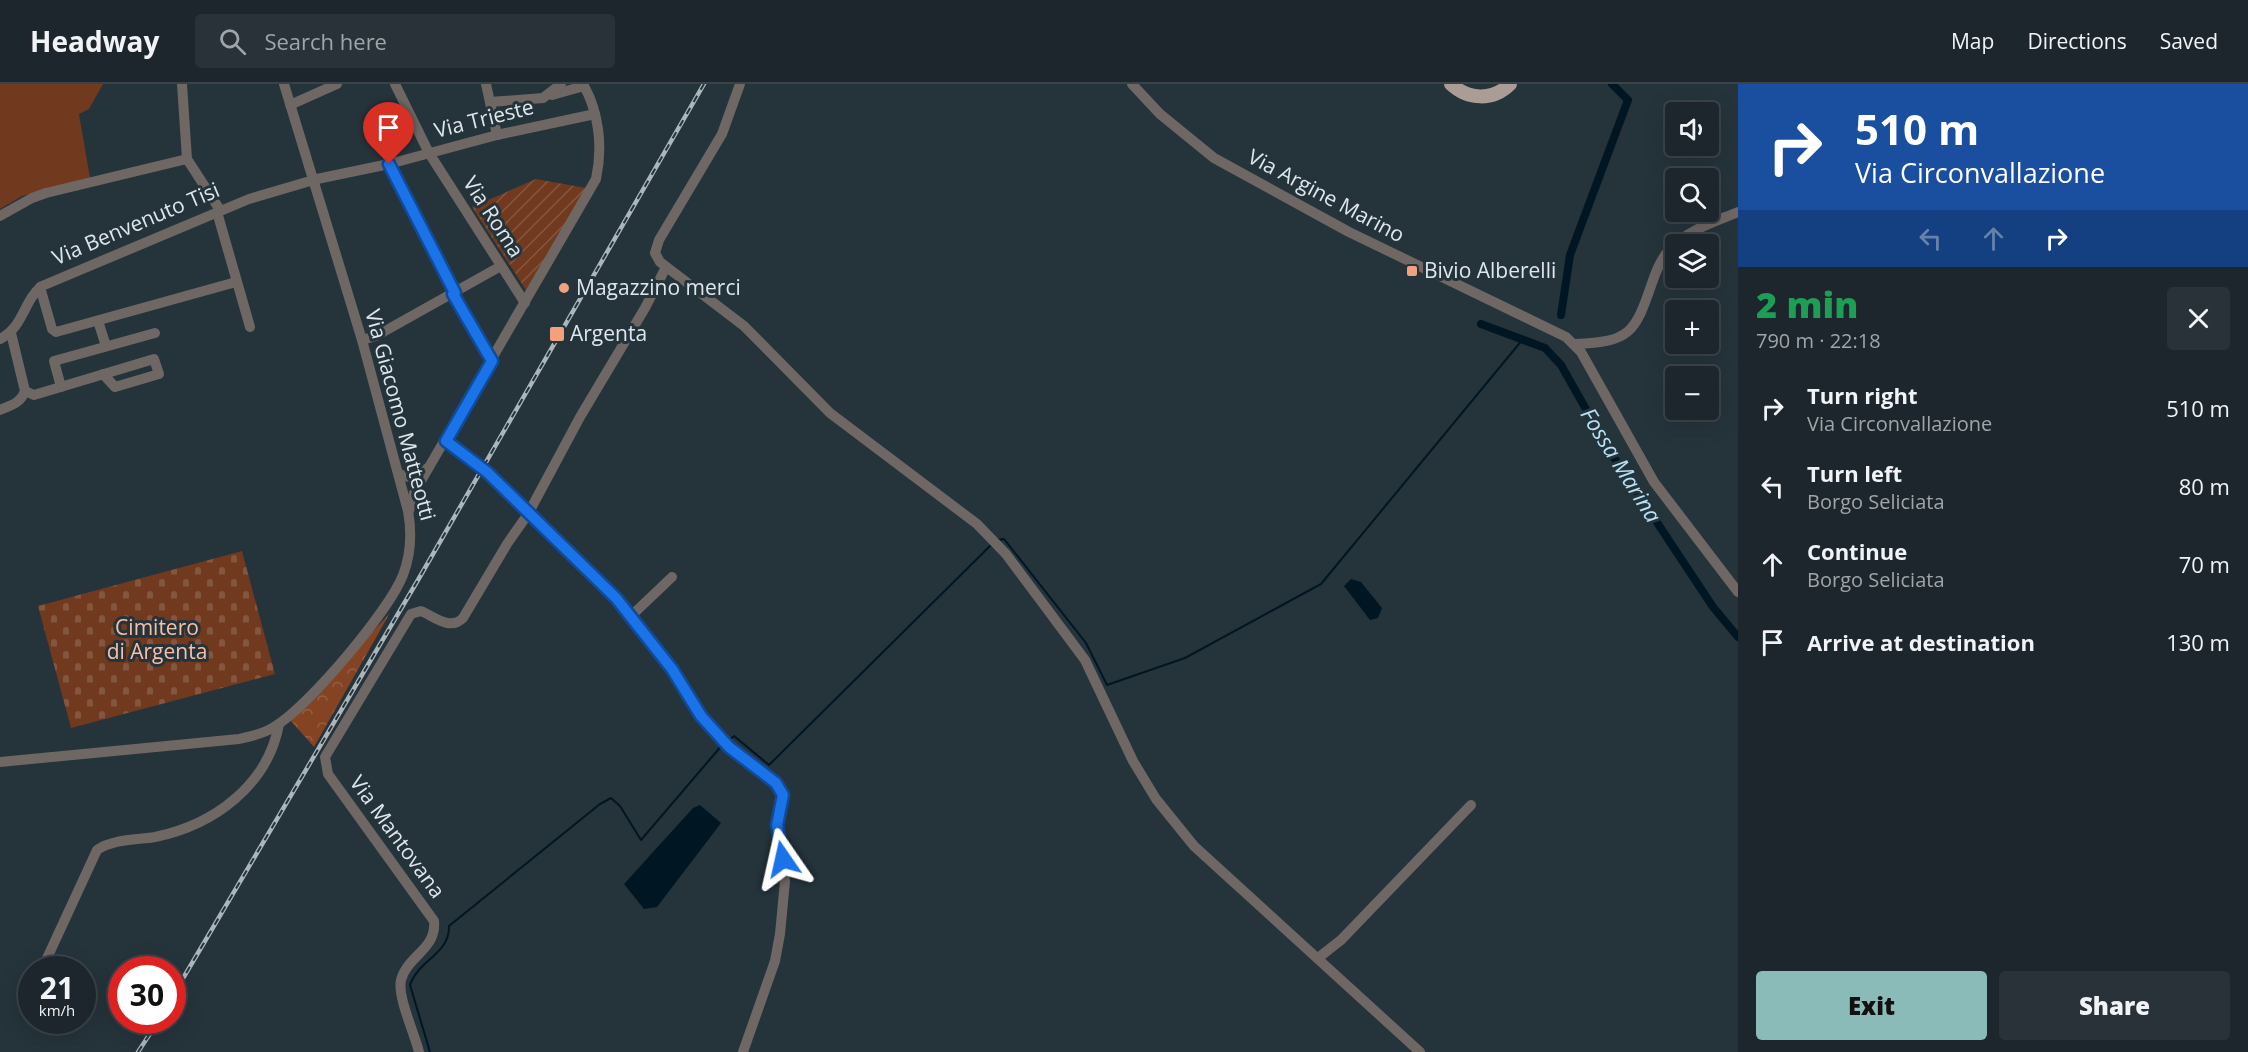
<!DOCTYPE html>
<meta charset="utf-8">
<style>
:root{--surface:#1c262c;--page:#293238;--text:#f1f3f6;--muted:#a0a5a9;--line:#3a4348;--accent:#8bbbb9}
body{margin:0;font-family:"Open Sans",sans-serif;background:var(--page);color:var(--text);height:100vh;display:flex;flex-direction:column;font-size:22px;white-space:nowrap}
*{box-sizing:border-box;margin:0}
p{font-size:20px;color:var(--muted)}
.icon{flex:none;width:33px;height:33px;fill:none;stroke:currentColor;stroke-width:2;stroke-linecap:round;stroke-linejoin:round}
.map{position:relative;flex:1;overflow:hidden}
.sheet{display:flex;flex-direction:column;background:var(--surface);width:510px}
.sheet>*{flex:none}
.top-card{background:#1a4fa0;color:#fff;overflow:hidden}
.fabs{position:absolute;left:1665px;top:18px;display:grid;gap:12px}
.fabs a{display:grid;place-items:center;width:54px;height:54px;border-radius:6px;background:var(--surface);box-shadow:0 6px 24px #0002,0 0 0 2px var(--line);font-size:30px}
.speed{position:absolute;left:18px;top:872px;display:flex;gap:12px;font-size:30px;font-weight:700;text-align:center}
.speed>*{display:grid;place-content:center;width:78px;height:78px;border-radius:50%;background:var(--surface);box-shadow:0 6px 24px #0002,0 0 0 2px var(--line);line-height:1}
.speed small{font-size:15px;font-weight:400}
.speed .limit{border:9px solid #d22;background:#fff;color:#111}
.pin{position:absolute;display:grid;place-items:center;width:51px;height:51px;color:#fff;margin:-62px -26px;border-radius:50% 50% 50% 0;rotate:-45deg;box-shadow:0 0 6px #0007}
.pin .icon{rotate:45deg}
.me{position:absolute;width:66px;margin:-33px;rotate:349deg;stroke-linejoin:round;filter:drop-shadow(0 0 4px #0008)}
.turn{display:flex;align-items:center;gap:21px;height:126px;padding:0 18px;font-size:27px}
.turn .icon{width:78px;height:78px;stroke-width:2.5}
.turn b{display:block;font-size:42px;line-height:51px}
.lanes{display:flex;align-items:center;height:57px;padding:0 18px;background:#0003;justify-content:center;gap:30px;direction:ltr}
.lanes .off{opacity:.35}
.round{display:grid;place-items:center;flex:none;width:63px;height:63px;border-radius:6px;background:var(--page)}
.headline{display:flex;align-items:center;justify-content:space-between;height:102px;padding:0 18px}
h1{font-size:36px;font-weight:800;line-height:45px;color:#1e9e55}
.primary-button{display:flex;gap:12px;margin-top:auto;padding:12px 18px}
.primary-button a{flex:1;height:69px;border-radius:6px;background:var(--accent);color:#111;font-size:24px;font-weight:800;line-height:69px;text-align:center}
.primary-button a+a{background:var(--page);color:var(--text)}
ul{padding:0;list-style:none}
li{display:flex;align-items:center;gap:18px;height:78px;padding:0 18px}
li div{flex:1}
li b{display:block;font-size:22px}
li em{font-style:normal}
header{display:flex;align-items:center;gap:36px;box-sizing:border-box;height:84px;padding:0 30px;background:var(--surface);border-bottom:2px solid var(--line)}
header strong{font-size:28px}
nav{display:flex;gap:33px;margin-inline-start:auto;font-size:21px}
.search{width:420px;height:54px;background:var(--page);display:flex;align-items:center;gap:15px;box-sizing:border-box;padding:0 21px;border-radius:6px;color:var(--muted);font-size:22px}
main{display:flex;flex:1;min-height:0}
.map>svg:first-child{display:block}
</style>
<header>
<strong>Headway</strong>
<div class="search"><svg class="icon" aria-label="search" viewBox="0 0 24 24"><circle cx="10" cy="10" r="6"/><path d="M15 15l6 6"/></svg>Search here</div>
<nav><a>Map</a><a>Directions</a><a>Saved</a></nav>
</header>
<main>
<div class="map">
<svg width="1738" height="968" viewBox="0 0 1738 968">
<defs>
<pattern id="forest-crowns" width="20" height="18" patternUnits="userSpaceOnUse" patternTransform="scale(1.5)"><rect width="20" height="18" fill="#844424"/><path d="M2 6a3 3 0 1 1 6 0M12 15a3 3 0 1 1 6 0" fill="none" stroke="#955f44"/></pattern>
<pattern id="cemetery-stones" width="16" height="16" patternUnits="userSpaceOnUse" patternTransform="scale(1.5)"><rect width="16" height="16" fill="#71391e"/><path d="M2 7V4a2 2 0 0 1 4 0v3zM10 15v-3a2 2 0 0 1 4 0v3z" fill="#85563f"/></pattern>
<pattern id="garden-furrows" width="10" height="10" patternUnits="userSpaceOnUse" patternTransform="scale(1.5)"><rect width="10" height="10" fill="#71391e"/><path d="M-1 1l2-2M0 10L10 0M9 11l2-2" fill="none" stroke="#85563f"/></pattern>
</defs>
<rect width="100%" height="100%" fill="#25333b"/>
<polygon fill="url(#forest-crowns)" points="390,529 314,663 290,636"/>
<polygon fill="url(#cemetery-stones)" points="242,467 275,590 71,644 38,522"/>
<polygon fill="url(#garden-furrows)" points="536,95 586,104 526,206 472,123"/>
<polygon fill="#71391e" points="0,0 103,0 89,25 79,30 90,94 22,112 0,125"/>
<g fill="#001723">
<polygon points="1351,495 1361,498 1382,524 1378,534 1370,536 1344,502"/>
<polygon points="700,721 721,739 657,823 644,825 624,800 693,724"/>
</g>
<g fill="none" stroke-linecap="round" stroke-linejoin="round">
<g stroke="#001723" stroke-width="2">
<polyline points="997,456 1004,455 1086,559 1107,601 1185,574 1321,500 1523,255"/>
<polyline points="728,657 734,652 769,681 993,459"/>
<path d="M430,968l-20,-67c8,-25 40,-31 39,-59l151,-122 11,-6 9,8 21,34 82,-96"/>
</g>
<g stroke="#001723" stroke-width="8">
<polyline points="1561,231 1570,171 1628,16 1612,0"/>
<polyline points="1481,240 1545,264 1561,281 1609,366 1713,523 1738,553"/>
</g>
<g stroke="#6e6764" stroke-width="10">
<polyline points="182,0 187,75 220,126"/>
<polyline points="395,0 429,69 525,219"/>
<polyline points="486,0 497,51"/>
<polyline points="740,0 722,50 659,156 655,169 660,178 744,242 830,329 977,440 1006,470 1085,576 1133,677 1156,715 1194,762 1420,968"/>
<polyline points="1132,0 1160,30 1214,74 1349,148 1566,253 1581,268 1654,398 1738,508"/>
<polyline points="552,11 584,2"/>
<polyline points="490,18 543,14 561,0"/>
<polyline points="290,21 337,0"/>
<polyline points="389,80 455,209"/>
<polyline points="217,128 250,243"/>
<polyline points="0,132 32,114 46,109 187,75"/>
<polyline points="40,203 52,245 56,248 236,198"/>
<polyline points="453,210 492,277"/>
<polyline points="98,237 106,262"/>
<path d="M0,255c24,-12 23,-38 42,-53l207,-87 68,-20 72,-15 108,-29 98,-21"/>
<polyline points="362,256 376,252 501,182"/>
<path d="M1575,260c55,-2 60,-11 77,-61 4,-12 9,-24 17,-33 18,-20 45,-28 69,-38"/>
<polyline points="61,303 54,277 155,249"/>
<polyline points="25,307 34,311 154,275 159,290 115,303 103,290"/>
<path d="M0,326c11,-5 21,-7 25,-19l-14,-58"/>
<polyline points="446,357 487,388 616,514 672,585 701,632 729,663 776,699 783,711 777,741 785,797 780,850 775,877 743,968"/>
<polyline points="399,390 409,393 428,384"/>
<path d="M409,427l5,-18 182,-314c7,-32 3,-67 -13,-95"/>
<polyline points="630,533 672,493"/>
<path d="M0,678l239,-23c13,-3 27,-6 38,-14 33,-21 112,-114 126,-150 8,-21 9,-42 5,-64l-46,-171 -78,-256"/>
<polyline points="1318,874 1341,856 1471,721"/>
<path d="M42,885l55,-119c16,-11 40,-10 58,-13 59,-12 113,-52 124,-113"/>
<path d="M419,968c-4,-17 -22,-56 -18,-72 6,-24 36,-31 33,-59l-106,-147 -3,-17 86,-143 10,-3c14,6 29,20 42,7l44,-74 21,-30 52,-97 65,-109 20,-39"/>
</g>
<path stroke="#ab9c96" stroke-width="14" d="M1451,0c17,16 42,17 59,0"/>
<defs>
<g id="rail">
<polyline points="172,913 418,496 704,0"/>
<polyline points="138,968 159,936"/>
</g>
</defs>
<use href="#rail" stroke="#abb6bb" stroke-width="4.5"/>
<use href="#rail" stroke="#25333b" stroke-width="2" stroke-dasharray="7" stroke-linecap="butt"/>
</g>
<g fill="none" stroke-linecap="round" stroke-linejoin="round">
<defs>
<polyline id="route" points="389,80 455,209 453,210 492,277 446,357 487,388 616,514 672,585 701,632 729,663 776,699 783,711 777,741 783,775"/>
</defs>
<use href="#route" stroke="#114b97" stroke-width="15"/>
<use href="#route" stroke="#1a73e8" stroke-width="10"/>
</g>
<g fill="#f1a17d" stroke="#25333b" stroke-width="2">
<rect x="1406" y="181" width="12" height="12" rx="3"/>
<circle cx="564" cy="204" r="6"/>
<rect x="549" y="242" width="16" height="16" rx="3"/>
</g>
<g text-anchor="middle" stroke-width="6" stroke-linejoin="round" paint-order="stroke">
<g font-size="21" fill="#dee7ec" stroke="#25333b">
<text transform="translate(484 35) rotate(-14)" y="7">Via Trieste</text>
<text transform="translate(1326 112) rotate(28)" y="7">Via Argine Marino</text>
<text transform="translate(493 133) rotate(57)" y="7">Via Roma</text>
<text transform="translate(136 140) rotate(-23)" y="7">Via Benvenuto Tisi</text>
<text transform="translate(400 331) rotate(75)" y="7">Via Giacomo Matteotti</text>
<text transform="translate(397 753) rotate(54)" y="7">Via Mantovana</text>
</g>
<g font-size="21" fill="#dee7ec" stroke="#25333b" text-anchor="start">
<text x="1424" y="194">Bivio Alberelli</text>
<text x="576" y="211">Magazzino merci</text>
<text x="570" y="257">Argenta</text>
</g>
<g font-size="21" fill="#fabfa4" stroke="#25333b">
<text x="157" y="551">Cimitero<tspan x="157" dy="24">di Argenta</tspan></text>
</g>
<g font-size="22" font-style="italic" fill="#b9e1f7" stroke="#25333b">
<text transform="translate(1621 381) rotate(58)" y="8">Fossa Marina</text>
</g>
</g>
</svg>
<div class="fabs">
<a><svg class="icon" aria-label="sound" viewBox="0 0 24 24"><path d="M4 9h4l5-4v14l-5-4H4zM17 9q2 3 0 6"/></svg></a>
<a><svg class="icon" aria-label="search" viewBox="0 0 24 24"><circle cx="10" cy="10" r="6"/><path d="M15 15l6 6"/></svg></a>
<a><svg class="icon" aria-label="layers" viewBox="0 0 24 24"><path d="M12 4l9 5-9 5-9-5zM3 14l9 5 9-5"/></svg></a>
<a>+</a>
<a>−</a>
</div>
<div class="speed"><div>21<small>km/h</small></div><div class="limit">30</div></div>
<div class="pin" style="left:389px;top:80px;background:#d93025"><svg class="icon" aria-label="arrive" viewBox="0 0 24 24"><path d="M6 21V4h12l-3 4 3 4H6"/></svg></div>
<svg class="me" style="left:783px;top:775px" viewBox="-20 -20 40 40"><path d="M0-17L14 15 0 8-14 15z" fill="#1a73e8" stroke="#fff" stroke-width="4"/></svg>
</div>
<section class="sheet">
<div class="top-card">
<div class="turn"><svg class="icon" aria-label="right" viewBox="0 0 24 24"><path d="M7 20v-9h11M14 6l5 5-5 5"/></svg><div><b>510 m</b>Via Circonvallazione</div></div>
<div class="lanes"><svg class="icon off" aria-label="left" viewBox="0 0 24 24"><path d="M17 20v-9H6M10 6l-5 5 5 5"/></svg><svg class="icon off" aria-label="ahead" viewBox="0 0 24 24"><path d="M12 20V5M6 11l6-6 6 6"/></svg><svg class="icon" aria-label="right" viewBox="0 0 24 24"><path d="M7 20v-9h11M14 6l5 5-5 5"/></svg></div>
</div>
<div class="headline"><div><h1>2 min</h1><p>790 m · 22:18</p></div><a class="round"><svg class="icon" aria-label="close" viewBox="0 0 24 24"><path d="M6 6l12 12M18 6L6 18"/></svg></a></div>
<ul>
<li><svg class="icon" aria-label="right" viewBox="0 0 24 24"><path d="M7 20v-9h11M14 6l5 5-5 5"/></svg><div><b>Turn right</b><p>Via Circonvallazione</p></div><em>510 m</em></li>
<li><svg class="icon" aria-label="left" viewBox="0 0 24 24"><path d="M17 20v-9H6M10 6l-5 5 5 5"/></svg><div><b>Turn left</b><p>Borgo Seliciata</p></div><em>80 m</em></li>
<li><svg class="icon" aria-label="ahead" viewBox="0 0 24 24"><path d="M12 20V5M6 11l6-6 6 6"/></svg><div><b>Continue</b><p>Borgo Seliciata</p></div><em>70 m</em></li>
<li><svg class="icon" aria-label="arrive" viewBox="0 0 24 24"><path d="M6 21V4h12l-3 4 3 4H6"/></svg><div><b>Arrive at destination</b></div><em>130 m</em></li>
</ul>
<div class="primary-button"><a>Exit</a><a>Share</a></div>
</section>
</main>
